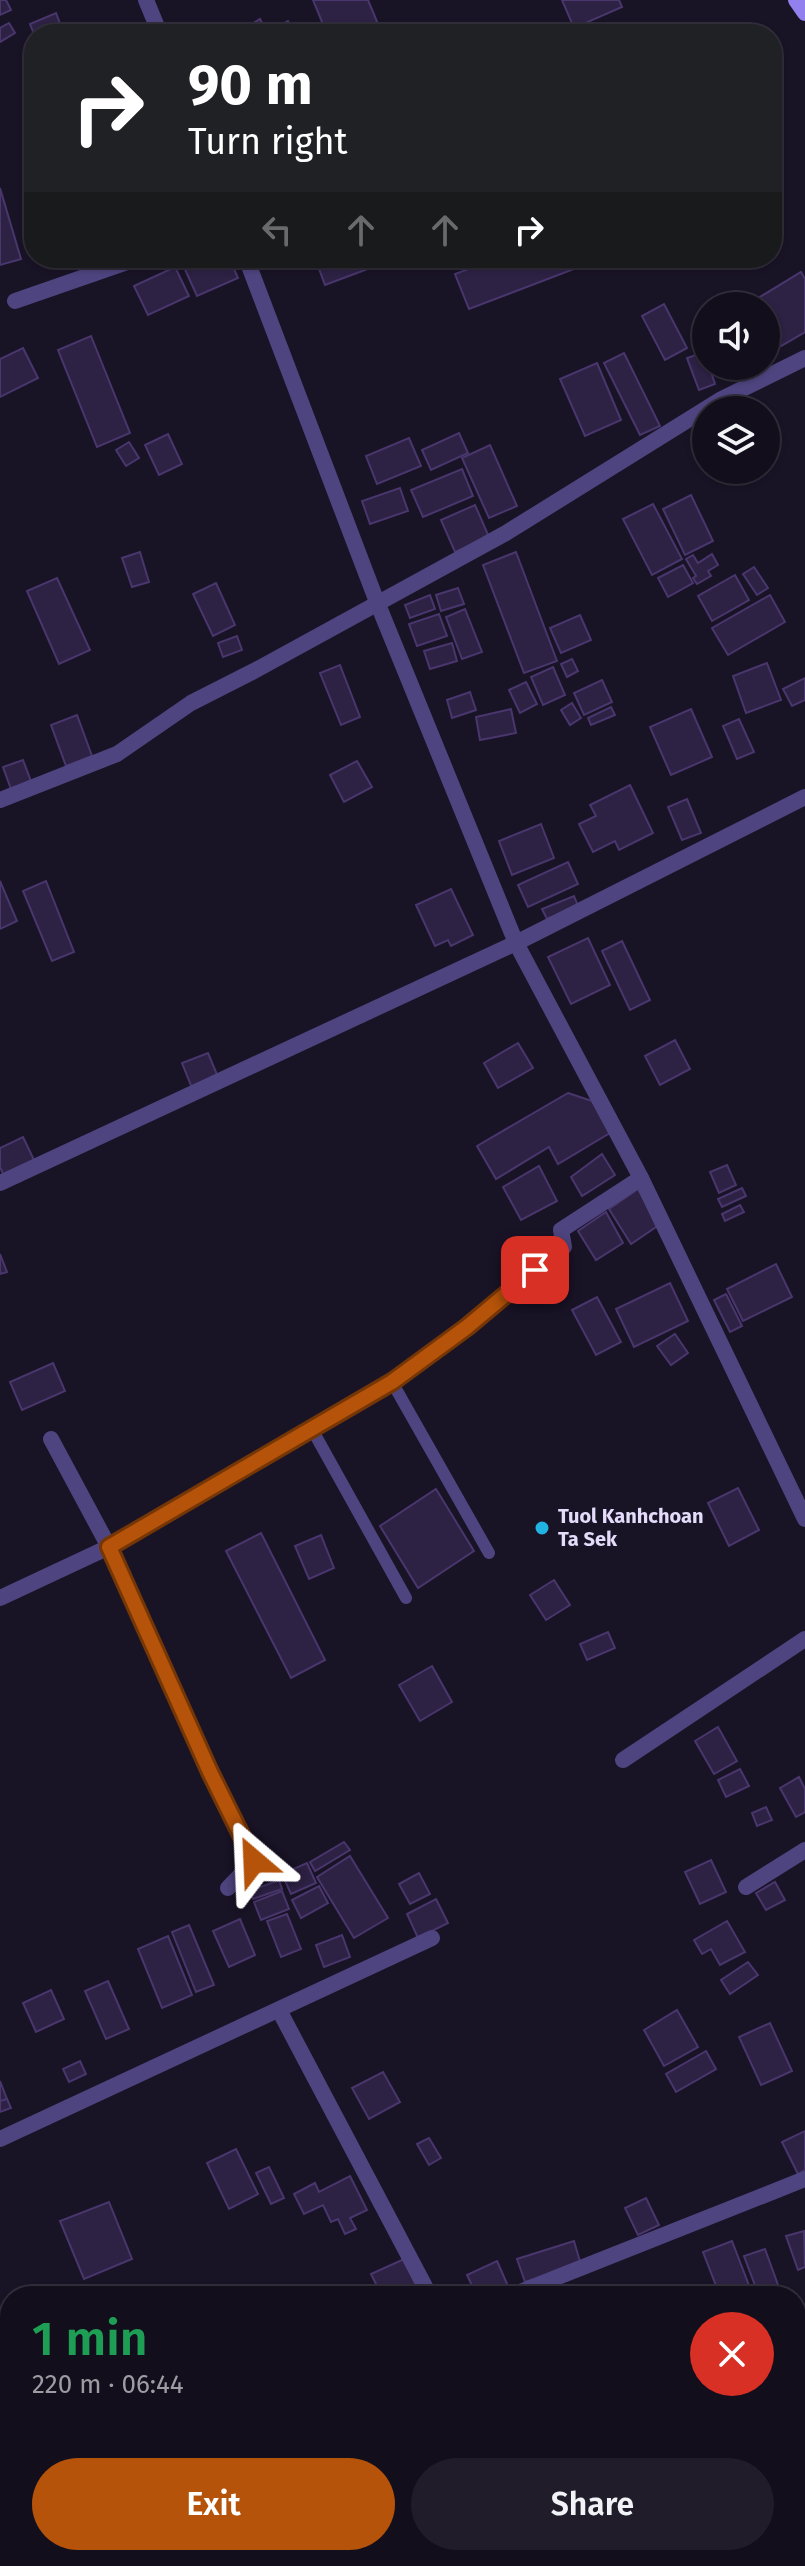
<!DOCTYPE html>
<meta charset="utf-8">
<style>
:root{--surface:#130e1c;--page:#201c29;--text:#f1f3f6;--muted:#9d9ca3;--line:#322e3b;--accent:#b45309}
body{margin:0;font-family:"Fira Sans",sans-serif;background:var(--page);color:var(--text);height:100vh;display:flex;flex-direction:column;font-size:30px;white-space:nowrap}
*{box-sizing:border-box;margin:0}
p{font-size:26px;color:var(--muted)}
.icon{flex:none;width:44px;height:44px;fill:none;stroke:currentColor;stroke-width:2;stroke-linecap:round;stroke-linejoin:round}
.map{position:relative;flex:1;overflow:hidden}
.sheet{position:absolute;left:0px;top:2286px;width:806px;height:280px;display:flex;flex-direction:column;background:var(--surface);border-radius:32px 32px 0 0;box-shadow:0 2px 6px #0004,0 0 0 2px var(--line)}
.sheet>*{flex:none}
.guide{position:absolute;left:24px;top:24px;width:758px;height:244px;border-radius:32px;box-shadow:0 2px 6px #0004,0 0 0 2px var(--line);background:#202124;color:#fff;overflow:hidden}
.fabs{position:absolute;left:692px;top:292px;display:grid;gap:16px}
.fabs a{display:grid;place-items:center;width:88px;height:88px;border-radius:50%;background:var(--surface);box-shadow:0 2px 6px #0004,0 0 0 2px var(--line);font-size:40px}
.pin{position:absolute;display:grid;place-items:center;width:68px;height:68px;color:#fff;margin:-34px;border-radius:16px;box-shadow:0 4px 12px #0006}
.me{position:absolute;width:88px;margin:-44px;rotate:334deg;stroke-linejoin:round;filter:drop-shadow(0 0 6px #0008)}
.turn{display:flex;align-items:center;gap:28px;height:168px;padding:0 32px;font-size:36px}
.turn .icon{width:104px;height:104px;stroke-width:2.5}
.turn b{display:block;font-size:56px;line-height:68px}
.lanes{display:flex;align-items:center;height:76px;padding:0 32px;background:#0003;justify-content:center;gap:40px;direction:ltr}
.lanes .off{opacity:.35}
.round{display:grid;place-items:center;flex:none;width:84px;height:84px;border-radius:42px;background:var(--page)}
.headline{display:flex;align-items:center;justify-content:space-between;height:136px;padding:0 32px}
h1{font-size:48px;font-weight:600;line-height:60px;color:#1e9e55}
.button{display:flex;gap:16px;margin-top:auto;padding:16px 32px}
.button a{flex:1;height:92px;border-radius:48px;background:var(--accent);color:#fff;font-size:32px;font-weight:600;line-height:92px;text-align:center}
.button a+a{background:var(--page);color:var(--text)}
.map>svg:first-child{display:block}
</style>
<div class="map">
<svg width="805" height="2566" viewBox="0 0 805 2566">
<rect width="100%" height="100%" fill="#191326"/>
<g fill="#2d2144" stroke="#49366d" stroke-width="2">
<polygon points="0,0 6,0 11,10 0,15"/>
<polygon points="313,0 368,0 378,24 355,34 327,34"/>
<polygon points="562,0 619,0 622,7 574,28"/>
<polygon points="56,13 64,34 34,34 30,24"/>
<polygon points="260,19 267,32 288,21 295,34 235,34"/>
<polygon points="9,23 15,33 0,42 0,28"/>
<polygon points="0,188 21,259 0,265"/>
<polygon points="199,258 229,258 238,278 197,296 183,265"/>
<polygon points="315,258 397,258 325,285"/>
<polygon points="498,258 569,258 574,269 469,309 455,274"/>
<polygon points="175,267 189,296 148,315 134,286"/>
<polygon points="801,272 805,279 805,332 781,346 766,319 766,306 758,306 755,300"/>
<polygon points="664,304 687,348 665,360 642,316"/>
<polygon points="91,336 130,433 97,447 58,350"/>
<polygon points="23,348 38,378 0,397 0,359"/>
<polygon points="704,352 706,366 709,366 715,384 699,390 687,358"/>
<polygon points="624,353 660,426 640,435 604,363"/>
<polygon points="597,363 621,420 585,436 560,379"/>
<polygon points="459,433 468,453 431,470 422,450"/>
<polygon points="168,434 182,464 159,475 145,445"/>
<polygon points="409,438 421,466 377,484 366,456"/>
<polygon points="129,442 139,458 126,466 116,450"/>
<polygon points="490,445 517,506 489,518 462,458"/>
<polygon points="462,469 473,496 423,517 411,490"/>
<polygon points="400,488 408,511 370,524 362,501"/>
<polygon points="691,495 713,541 685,555 663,509"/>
<polygon points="653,504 682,559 652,575 623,519"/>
<polygon points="475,505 489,537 455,552 441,520"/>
<polygon points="140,552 149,582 132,587 122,558"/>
<polygon points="516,552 557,661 524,673 483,565"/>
<polygon points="712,554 718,565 708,571 711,576 697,584 693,578 696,576 686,559 693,555 698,563"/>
<polygon points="683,565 693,583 668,597 658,578"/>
<polygon points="754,567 768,588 757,595 743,574"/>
<polygon points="735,575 749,600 712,621 698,596"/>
<polygon points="57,578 90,650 59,664 27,591"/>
<polygon points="216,583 235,625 213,636 193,594"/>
<polygon points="458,588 464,604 441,611 436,595"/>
<polygon points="430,595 435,609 410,618 405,605"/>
<polygon points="770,595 785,622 728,655 712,628"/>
<polygon points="465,609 482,652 462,659 446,617"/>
<polygon points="439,614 447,636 417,646 409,624"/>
<polygon points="580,615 591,640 561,653 550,628"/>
<polygon points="237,636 242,650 223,657 218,643"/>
<polygon points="452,643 457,661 430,669 424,651"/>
<polygon points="572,659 578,671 567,677 561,664"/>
<polygon points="767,663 781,700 746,713 733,676"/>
<polygon points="340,665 360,717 341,725 320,673"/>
<polygon points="553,667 565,695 543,705 531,677"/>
<polygon points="805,678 805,700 792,706 783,689"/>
<polygon points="602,680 612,702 584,715 574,693"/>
<polygon points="526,682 537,704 520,713 509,690"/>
<polygon points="470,692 476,710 452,718 447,700"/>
<polygon points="572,703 581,718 570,725 561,710"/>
<polygon points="611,707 615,715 591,725 588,718"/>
<polygon points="511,709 516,733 480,740 476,717"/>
<polygon points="691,709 712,757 671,775 650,727"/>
<polygon points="77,715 92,756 66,766 51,725"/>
<polygon points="739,719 754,752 737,759 723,726"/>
<polygon points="23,760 32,784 12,792 3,767"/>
<polygon points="357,761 372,787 344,802 330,775"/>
<polygon points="630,785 653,833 619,850 615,841 593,852 579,824 596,816 590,805"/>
<polygon points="687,799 701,833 682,840 668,807"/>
<polygon points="541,824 554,858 512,875 499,841"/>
<polygon points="568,862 578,884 528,907 518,885"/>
<polygon points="0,881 17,921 0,929"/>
<polygon points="46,881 74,952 52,961 23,891"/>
<polygon points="451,889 473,935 451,946 448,940 435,946 416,905"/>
<polygon points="574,896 578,906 547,919 542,909"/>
<polygon points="588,938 610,985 571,1004 548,957"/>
<polygon points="622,941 650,1000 630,1010 602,951"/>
<polygon points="675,1040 690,1069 660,1085 645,1056"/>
<polygon points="518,1043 533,1068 498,1088 484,1063"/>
<polygon points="208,1053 218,1077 192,1088 182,1063"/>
<polygon points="568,1093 592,1101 610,1133 558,1164 549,1147 496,1179 477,1146"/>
<polygon points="23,1137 35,1162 4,1176 0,1167 0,1148"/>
<polygon points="602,1154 615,1175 582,1196 571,1177"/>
<polygon points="727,1165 736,1185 719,1193 710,1172"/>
<polygon points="539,1166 557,1201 521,1220 503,1187"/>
<polygon points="742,1188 746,1196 722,1207 718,1199"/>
<polygon points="638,1189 659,1225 631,1244 609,1209"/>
<polygon points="740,1205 744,1212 725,1221 722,1214"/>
<polygon points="606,1212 623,1243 596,1260 578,1231"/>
<polygon points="0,1254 7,1272 0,1274"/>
<polygon points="776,1264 792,1297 743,1321 727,1289"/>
<polygon points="670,1283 688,1321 634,1347 616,1309"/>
<polygon points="726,1294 742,1326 730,1332 714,1300"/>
<polygon points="597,1297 621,1342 596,1355 572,1310"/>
<polygon points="675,1334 688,1353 671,1365 657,1346"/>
<polygon points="53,1363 65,1391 22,1410 10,1382"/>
<polygon points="738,1488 759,1530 729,1546 708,1503"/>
<polygon points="436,1489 474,1551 418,1588 380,1526"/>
<polygon points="261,1533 325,1660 291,1678 226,1551"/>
<polygon points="321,1535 334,1568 309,1579 295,1546"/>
<polygon points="554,1580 570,1605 546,1620 530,1595"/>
<polygon points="608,1632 615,1648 587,1660 580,1644"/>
<polygon points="432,1666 452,1702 420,1721 399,1685"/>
<polygon points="718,1727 737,1761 714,1774 695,1741"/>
<polygon points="740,1769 749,1786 726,1797 718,1780"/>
<polygon points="799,1777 805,1789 805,1812 796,1817 780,1788"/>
<polygon points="766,1807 772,1820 757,1826 752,1813"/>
<polygon points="344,1842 350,1850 315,1871 310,1862"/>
<polygon points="350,1856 388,1918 354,1938 317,1877"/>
<polygon points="711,1860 726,1892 700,1904 685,1872"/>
<polygon points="307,1863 316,1883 291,1894 282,1874"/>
<polygon points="419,1873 430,1894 410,1904 399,1884"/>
<polygon points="279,1880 282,1889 253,1899 250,1891"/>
<polygon points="775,1882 785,1900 766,1910 756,1893"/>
<polygon points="319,1886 328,1903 301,1918 292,1900"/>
<polygon points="282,1891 289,1909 261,1920 254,1902"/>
<polygon points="436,1899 448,1923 418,1938 407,1914"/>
<polygon points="287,1914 301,1949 281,1957 267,1921"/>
<polygon points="240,1919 255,1955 229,1967 213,1931"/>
<polygon points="727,1921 745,1952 720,1965 711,1949 702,1954 694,1940"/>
<polygon points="189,1925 214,1985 196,1992 172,1932"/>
<polygon points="342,1935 350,1957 324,1967 316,1945"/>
<polygon points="168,1936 192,1995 162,2008 138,1949"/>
<polygon points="748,1962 758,1975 730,1994 721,1980"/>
<polygon points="108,1981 129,2029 106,2039 85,1991"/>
<polygon points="51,1990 64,2019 36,2032 23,2003"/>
<polygon points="677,2010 698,2047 664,2066 644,2030"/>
<polygon points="770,2023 792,2071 761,2085 739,2037"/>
<polygon points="706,2051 716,2069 676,2092 666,2074"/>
<polygon points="80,2061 86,2074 69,2082 63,2069"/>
<polygon points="383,2072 400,2102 369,2119 352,2088"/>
<polygon points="0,2081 7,2099 0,2101"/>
<polygon points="7,2099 11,2108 0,2112 0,2101"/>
<polygon points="805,2131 805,2170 798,2174 782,2142"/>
<polygon points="429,2138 441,2158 429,2165 417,2144"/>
<polygon points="236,2149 258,2194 229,2209 207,2163"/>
<polygon points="269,2167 284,2198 271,2204 256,2173"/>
<polygon points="350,2176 367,2210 350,2218 356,2229 345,2234 338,2219 331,2222 323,2205 304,2214 294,2194 315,2183 319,2192"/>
<polygon points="646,2198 659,2225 638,2235 625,2208"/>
<polygon points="109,2202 132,2259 84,2279 60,2221"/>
<polygon points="804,2231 805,2267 798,2270 786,2236"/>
<polygon points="574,2241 581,2265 525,2282 517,2259"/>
<polygon points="732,2241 753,2296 720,2296 703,2252"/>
<polygon points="765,2249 782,2296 759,2296 744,2256"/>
<polygon points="404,2259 421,2296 382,2296 371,2274"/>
<polygon points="497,2261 508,2286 487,2296 477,2296 467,2275"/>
<polygon points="796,2392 805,2423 805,2437 796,2440"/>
</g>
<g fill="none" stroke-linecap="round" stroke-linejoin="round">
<g stroke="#4e447f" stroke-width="12">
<polyline points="392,1382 489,1553"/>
<polyline points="313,1431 406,1598"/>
</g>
<g stroke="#4e447f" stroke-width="16">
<polyline points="146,0 160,34"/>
<polyline points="246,258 377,602 516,943 641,1178 805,1519"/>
<polyline points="15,301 139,258"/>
<polyline points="0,800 117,754 191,703 254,671 506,533 720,400 805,358"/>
<polyline points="0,1183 516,943 805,797"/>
<polyline points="51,1439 109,1547 210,1772 254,1861 228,1888"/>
<polyline points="0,1598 109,1547 392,1382 467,1327 564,1247 561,1230 641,1178"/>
<polyline points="623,1760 805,1639"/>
<polyline points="746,1887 805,1850"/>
<polyline points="279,2010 430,2296"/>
<polyline points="0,2139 432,1938"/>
<polyline points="510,2296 805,2179"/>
<polyline points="796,2521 805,2517"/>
<polyline points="542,2556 545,2566"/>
<polyline points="695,2566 719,2556"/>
</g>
<polyline stroke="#9280ee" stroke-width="16" points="796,0 805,13"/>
</g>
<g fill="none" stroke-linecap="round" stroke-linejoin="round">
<defs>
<polyline id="route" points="254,1861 210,1772 109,1547 392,1382 467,1327 535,1270"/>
</defs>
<use href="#route" stroke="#753606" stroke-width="20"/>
<use href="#route" stroke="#b45309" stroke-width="14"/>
</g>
<circle fill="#21b4e2" stroke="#191326" stroke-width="3" cx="542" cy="1528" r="8"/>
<g text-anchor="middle" stroke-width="8" stroke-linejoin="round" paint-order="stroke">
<g font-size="20" font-weight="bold" fill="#e4dcfa" stroke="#191326" text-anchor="start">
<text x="558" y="1523">Tuol Kanhchoan<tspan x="558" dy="23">Ta Sek</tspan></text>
</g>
</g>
</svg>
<div class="fabs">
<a><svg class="icon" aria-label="sound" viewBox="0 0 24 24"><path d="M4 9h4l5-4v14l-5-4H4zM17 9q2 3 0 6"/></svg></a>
<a><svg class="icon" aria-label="layers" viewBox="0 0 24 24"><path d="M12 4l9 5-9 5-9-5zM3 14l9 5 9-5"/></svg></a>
</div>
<div class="pin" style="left:535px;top:1270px;background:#d93025"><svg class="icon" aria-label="arrive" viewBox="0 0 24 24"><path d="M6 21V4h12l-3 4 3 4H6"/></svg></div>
<svg class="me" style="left:254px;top:1861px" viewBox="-20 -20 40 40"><path d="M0-17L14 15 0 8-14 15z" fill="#b45309" stroke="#fff" stroke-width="4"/></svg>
<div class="guide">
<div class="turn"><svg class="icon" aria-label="right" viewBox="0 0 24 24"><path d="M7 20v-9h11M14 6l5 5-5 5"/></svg><div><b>90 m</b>Turn right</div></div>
<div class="lanes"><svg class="icon off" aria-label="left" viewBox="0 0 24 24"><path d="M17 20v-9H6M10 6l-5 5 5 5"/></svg><svg class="icon off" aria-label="ahead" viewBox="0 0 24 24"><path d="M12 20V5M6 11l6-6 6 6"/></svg><svg class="icon off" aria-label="ahead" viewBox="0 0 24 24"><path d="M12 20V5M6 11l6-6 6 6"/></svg><svg class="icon" aria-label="right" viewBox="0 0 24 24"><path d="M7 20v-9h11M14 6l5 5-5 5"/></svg></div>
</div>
<section class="sheet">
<div class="headline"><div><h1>1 min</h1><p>220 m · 06:44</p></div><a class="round" style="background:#d93025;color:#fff"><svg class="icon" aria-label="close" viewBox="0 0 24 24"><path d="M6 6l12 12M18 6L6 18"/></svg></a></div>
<div class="button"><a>Exit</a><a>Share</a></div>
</section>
</div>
